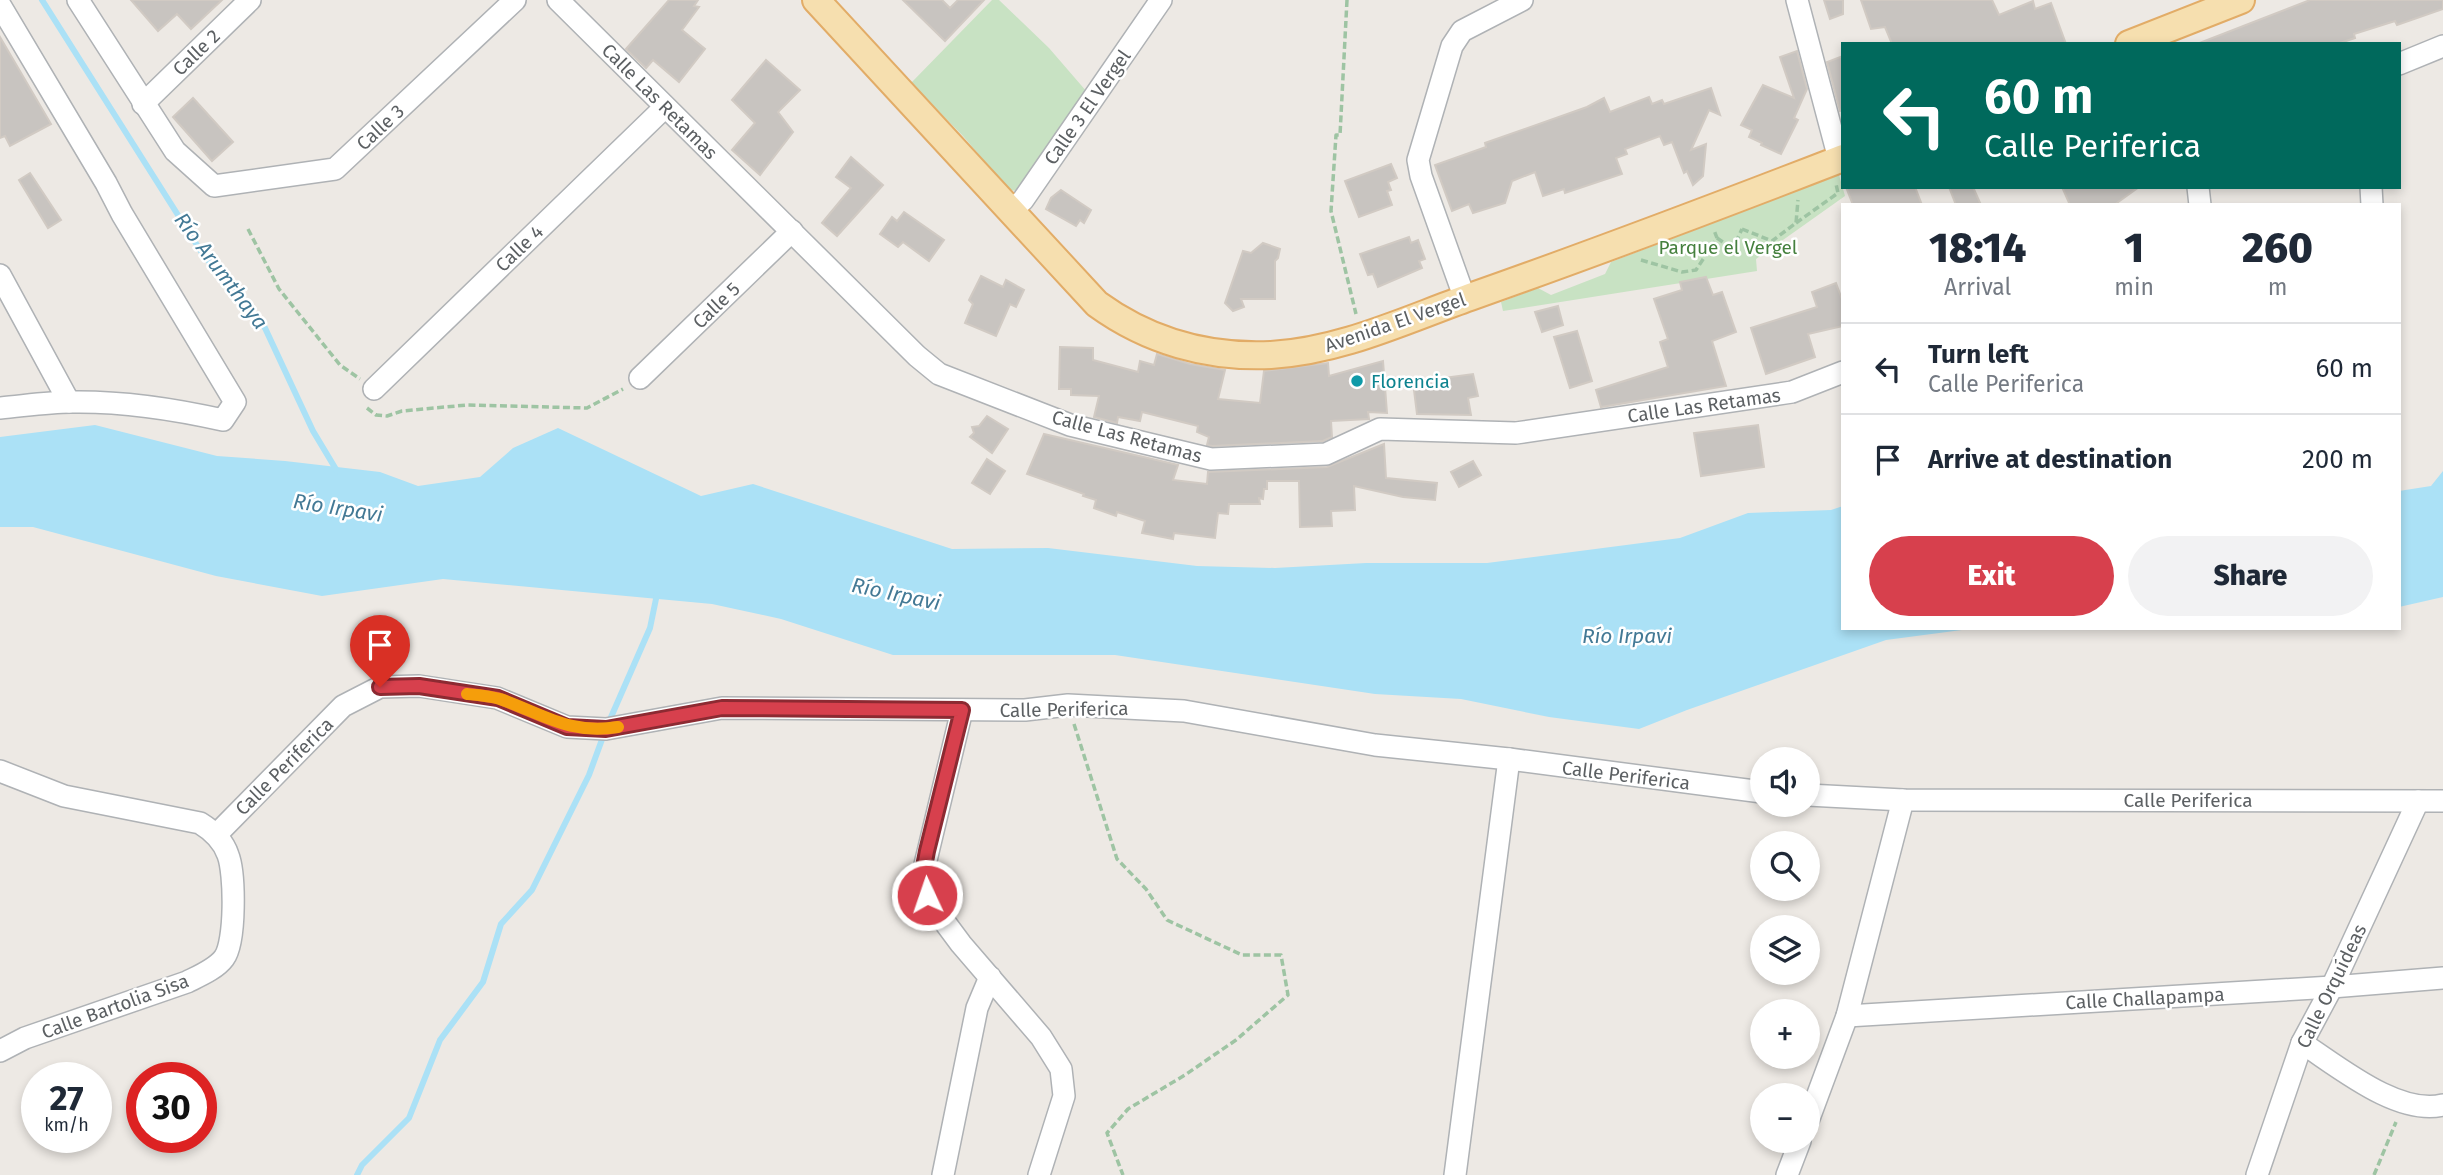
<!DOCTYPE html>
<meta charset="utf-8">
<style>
:root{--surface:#fff;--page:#f2f2f3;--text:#1f2937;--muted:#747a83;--line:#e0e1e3;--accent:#d7404d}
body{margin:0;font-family:"Fira Sans",sans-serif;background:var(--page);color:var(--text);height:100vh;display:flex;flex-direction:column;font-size:26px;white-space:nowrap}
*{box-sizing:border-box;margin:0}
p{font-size:23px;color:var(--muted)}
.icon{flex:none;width:38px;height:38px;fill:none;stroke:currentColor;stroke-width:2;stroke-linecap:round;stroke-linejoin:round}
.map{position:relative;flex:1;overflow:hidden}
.side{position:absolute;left:1841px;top:203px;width:560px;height:427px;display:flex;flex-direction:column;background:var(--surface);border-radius:0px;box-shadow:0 4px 10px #0003}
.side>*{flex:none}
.hud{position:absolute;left:1841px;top:42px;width:560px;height:147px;border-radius:0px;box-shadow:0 4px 10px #0003;background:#00695c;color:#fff;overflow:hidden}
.fabs{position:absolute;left:1750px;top:747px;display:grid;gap:14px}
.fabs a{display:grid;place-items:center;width:70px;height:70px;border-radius:50%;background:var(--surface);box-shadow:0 4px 10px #0003;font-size:35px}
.speed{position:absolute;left:21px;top:1062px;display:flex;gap:14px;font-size:35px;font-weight:700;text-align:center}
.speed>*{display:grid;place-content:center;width:91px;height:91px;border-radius:50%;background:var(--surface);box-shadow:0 4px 10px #0003;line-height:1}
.speed small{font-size:18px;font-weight:400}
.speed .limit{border:10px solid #d22;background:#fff;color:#111}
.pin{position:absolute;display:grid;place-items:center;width:60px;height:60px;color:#fff;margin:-72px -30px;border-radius:50% 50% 50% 0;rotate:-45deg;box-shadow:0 0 7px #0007}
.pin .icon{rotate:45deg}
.me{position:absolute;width:77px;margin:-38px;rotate:357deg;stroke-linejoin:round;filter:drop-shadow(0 0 5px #0008)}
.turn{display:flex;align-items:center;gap:24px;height:147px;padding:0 28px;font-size:32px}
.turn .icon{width:91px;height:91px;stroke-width:2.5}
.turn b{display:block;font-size:49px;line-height:60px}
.eta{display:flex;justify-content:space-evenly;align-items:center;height:119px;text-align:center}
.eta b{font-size:42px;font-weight:800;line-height:49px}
.action{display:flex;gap:14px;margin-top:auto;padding:14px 28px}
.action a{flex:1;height:80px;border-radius:42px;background:var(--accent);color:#fff;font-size:28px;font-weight:800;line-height:80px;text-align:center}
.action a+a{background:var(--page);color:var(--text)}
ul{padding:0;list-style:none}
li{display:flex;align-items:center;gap:21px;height:91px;padding:0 28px;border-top:2px solid var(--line)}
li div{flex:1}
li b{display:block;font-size:26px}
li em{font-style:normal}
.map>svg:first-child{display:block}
</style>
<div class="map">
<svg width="2443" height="1175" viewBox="0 0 2443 1175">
<rect width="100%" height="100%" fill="#ede9e4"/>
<g fill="#c8e2c3">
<polygon points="992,0 999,0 1049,48 1087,92 1019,191 1009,190 963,136 911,83"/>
<polygon points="1839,175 1845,196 1756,259 1757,271 1503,311 1501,302 1538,288 1551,295 1605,274 1611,262"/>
</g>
<g fill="#abe1f6">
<polygon points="95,425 217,456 285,461 380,472 418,486 480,477 513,448 558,428 701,496 753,484 952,549 1048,548 1197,566 1275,568 1366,563 1487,563 1680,538 1748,513 1831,510 1843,506 1843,628 1977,628 1886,640 1687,710 1639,729 1549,717 1461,699 1375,694 1115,655 893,655 781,619 712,604 443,579 322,596 216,576 33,527 0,527 0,437"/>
<polygon points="2443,471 2443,597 2399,607 2399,491 2431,486"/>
</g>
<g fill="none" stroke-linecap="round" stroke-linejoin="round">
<g stroke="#abe1f6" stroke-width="6">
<polyline points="42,0 202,253 265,328 313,431 337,471"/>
<polyline points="608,724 650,628 657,594"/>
<polyline points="357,1175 362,1165 409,1118 440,1040 483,982 501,924 532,890 589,775 604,734"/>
</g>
</g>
<g fill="#c8c4c0" stroke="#d1cac3" stroke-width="2">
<polygon points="131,0 222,0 191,29 177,14 158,31"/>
<polygon points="669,0 698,0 694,6 699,7 682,30 705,49 679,82 653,60 646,68 626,49"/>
<polygon points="903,0 942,0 950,8 958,0 984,0 945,41"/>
<polygon points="1824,0 1843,0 1843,14 1830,19"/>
<polygon points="1861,0 1992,0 1999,15 2033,1 2035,9 2051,3 2066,44 1892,44 1885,27 1871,29"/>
<polygon points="2310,0 2443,0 2443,9 2397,25 2395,21 2354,34 2355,38 2337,44 2197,44"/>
<polygon points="0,37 51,124 10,146 5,136 0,138"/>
<polygon points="1797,51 1807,89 1794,118 1798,120 1781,154 1761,145 1762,143 1749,137 1752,130 1741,125 1763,85 1794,98 1780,57"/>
<polygon points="1843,56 1843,110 1840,111 1827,62"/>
<polygon points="766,60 800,90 778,112 793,132 760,175 732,150 755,123 732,100"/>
<polygon points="1711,88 1720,115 1709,110 1691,150 1706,144 1703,176 1693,185 1687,171 1684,173 1672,142 1664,145 1660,136 1625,149 1627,154 1616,158 1622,174 1565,193 1564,189 1543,196 1535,172 1512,181 1505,203 1473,213 1469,204 1452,211 1435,165 1486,147 1485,143 1587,107 1604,98 1610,112 1649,97 1652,104 1662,100 1664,104"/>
<polygon points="193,98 233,142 212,161 173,117"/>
<polygon points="851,157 883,185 837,236 822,223 851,188 836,177"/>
<polygon points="1391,164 1397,178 1388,182 1391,190 1387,191 1392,205 1359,217 1345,181"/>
<polygon points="30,173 61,220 48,228 19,180"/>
<polygon points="1846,187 1915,187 1922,205 1853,205"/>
<polygon points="1949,187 1973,187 1981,205 1956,205"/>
<polygon points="2062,187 2139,187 2114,205 2070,205"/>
<polygon points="1061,190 1091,210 1084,223 1080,220 1076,226 1046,209 1051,198"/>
<polygon points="904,212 944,240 929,261 903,242 898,247 880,234 892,217 897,221"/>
<polygon points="1409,237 1411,243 1418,240 1425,259 1419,261 1422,268 1378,287 1373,274 1368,275 1360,254"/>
<polygon points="1263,243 1280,249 1278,258 1275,261 1275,299 1241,299 1244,307 1233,311 1225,303 1243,251 1251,253"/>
<polygon points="981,276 1003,287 1006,280 1024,290 1016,307 1010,304 996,336 965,323 973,304 969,300"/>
<polygon points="1706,277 1713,295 1722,292 1736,332 1712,341 1726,386 1601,407 1596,390 1668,367 1660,342 1668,339 1654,299 1682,290 1680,282"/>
<polygon points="1836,283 1843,302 1843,326 1808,334 1815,357 1766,374 1751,328 1817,307 1812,292"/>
<polygon points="1558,306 1563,325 1542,332 1535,312"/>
<polygon points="1577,331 1592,381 1570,388 1554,337"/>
<polygon points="1060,347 1093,348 1093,360 1138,372 1140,361 1154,365 1157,354 1190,364 1225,370 1218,399 1260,403 1264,371 1328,363 1329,376 1383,361 1387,413 1368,412 1369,419 1331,421 1332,437 1323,441 1212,446 1207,445 1209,437 1197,432 1198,426 1142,412 1140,421 1118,417 1117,423 1094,417 1099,396 1071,395 1071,389 1059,389"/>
<polygon points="1473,374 1478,396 1468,398 1471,415 1417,414 1413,382"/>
<polygon points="987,416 1008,429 992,453 970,437 974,433 972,427 979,426"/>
<polygon points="1758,425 1764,467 1701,476 1694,433"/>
<polygon points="1044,434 1178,465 1173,480 1207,484 1208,472 1327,467 1384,444 1386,478 1437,483 1435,500 1403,497 1354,486 1355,510 1331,511 1332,526 1300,527 1299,481 1267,481 1267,489 1264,489 1263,499 1259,498 1260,504 1229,504 1228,514 1218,513 1215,538 1174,533 1173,539 1142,533 1145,521 1117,512 1116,516 1094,508 1096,500 1083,496 1084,494 1027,474"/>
<polygon points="987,459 1005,471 990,494 972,483"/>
<polygon points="1473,461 1481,475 1459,487 1451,472"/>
</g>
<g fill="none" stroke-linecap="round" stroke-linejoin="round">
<defs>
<g id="minor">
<polyline points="78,0 175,151 214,186 335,169 515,0"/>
<polyline points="558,0 917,356 939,374 1070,425 1211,459 1326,454 1380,429 1516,433 1792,392 1843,372"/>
<polyline points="1797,0 1839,159"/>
<path d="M0,5l106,178 16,31 113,188 -12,18c-49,-11 -101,-19 -152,-18 -23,0 -48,4 -71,6"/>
<polyline points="2399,64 2443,46"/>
<polyline points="143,104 250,0"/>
<polyline points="2198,187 2200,205"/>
<polyline points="2371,187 2372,205"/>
<polyline points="1010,212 1023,200 1161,0"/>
<polyline points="0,275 69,402"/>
<polyline points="1465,299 1421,176 1418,160 1452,46 1462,31 1522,0"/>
<polyline points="640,378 792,231"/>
<polyline points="374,389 665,107"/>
<polyline points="962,710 922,877 932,905 961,944 1041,1037 1061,1069 1064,1096 1039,1175"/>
<path d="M0,771l64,25 136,27c13,8 23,17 28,32 7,18 8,87 -4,103 -8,11 -25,18 -37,24l-162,56 -25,13"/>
<polyline points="1808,795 1903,800 2443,801"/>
<polyline points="217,834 343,706 380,687 419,686 497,698 567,727 606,729 722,708 1025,710 1068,705 1184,711 1375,745 1509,759 1762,792"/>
<polyline points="1847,1016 2332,987 2443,978"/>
<path d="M2302,1043c37,24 96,73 141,62"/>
<polyline points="1808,1121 1847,1016 1903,800"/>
<polyline points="943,1175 977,1008 990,977"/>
<polyline points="1455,1175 1509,759"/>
<polyline points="1787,1175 1800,1141"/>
<polyline points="2257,1175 2302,1043 2332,987 2418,801"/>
</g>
<g id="major">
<path d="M816,0l281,304c51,37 111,54 174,51 70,-4 134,-35 199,-58 125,-44 249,-91 373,-139"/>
<polyline points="2129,44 2241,0"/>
</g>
</defs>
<use href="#minor" stroke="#afb2b5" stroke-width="24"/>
<use href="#major" stroke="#e2ac67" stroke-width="30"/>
<g stroke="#9ec4a3" stroke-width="3.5" stroke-dasharray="7 3.5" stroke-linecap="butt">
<polyline points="1347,0 1340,135 1336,135 1331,211 1356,314"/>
<polyline points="1796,223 1838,193 1836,184"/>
<polyline points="248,229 279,289 340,365 360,379"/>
<polyline points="1742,229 1772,241 1796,223 1798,200"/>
<polyline points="1717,238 1727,245 1736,242 1742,229"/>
<polyline points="1641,260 1682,272 1696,270 1717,238 1714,230"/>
<polyline points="367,408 376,415 387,416 402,411 467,405 587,408 623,389"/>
<polyline points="1074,724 1117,859 1146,889 1167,920 1242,955 1281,955 1288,995 1236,1040 1185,1075 1128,1109 1107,1133 1123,1175"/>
<polyline points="2374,1175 2396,1122"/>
</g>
<use href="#minor" stroke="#fff" stroke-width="21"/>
<use href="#major" stroke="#f6dfaf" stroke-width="26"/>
</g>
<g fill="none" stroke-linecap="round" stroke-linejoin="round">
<defs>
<polyline id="route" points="380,687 419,686 498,698 567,727 606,729 722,708 962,710 927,851 922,877 927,895"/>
</defs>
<use href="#route" stroke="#8c2a32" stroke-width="18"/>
<use href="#route" stroke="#d7404d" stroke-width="12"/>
<path stroke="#f59e0b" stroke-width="12" d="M467,694c11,1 23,2 33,5 43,15 69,36 118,28"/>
</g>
<circle fill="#0f9aa8" stroke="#fff" stroke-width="2.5" cx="1357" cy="381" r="7"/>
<g text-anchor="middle" stroke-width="5" stroke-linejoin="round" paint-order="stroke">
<g font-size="19" fill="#5c6063" stroke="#fff">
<text transform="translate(196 52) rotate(-44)" y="7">Calle 2</text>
<text transform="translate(660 101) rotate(45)" y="7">Calle Las Retamas</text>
<text transform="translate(1087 107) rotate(-55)" y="7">Calle 3 El Vergel</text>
<text transform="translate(380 127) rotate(-43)" y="7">Calle 3</text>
<text transform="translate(519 248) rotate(-44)" y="7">Calle 4</text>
<text transform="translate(716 305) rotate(-44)" y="7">Calle 5</text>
<text transform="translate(1395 322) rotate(-19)" y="7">Avenida El Vergel</text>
<text transform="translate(1704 405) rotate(-8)" y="7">Calle Las Retamas</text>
<text transform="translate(1127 436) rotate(15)" y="7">Calle Las Retamas</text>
<text transform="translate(1064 709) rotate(-1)" y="7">Calle Periferica</text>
<text transform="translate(284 766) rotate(-45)" y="7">Calle Periferica</text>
<text transform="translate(1626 775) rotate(7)" y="7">Calle Periferica</text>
<text x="2188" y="807">Calle Periferica</text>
<text transform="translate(2331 986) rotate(-64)" y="7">Calle Orquídeas</text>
<text transform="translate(2145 998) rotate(-3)" y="7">Calle Challapampa</text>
<text transform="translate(115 1006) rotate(-20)" y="7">Calle Bartolia Sisa</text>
</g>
<g font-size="19" fill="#45803e" stroke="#fff">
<text x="1728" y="254">Parque el Vergel</text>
</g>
<g font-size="19" fill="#0d838f" stroke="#fff" text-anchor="start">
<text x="1371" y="388">Florencia</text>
</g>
<g font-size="21" font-style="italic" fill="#437995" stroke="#fff">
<text transform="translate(221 271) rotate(53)" y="7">Río Arumthaya</text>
<text transform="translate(338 508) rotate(9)" y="7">Río Irpavi</text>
<text transform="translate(896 594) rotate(12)" y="7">Río Irpavi</text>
<text x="1627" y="643">Río Irpavi</text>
</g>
</g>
</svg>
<div class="fabs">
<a><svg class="icon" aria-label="sound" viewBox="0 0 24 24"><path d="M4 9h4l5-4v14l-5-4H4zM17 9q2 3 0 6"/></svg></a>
<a><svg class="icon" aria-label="search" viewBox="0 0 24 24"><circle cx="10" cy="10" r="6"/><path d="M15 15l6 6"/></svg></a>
<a><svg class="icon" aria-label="layers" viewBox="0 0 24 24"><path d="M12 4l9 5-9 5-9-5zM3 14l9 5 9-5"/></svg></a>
<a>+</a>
<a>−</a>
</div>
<div class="speed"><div>27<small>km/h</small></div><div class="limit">30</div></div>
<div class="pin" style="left:380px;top:687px;background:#d93025"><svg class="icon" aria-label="arrive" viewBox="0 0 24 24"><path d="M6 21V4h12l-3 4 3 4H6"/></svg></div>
<svg class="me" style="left:927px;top:895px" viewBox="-20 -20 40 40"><circle r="17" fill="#d7404d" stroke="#fff" stroke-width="3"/><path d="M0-11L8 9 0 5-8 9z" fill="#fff"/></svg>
<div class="hud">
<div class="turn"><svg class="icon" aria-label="left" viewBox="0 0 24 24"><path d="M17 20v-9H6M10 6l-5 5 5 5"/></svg><div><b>60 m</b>Calle Periferica</div></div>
</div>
<section class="side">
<div class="eta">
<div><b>18:14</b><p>Arrival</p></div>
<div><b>1</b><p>min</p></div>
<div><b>260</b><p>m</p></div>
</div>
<ul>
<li><svg class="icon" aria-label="left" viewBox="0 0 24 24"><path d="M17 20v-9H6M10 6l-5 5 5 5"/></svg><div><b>Turn left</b><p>Calle Periferica</p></div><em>60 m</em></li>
<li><svg class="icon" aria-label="arrive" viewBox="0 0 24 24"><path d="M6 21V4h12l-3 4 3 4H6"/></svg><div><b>Arrive at destination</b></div><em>200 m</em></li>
</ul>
<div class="action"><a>Exit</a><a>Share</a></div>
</section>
</div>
